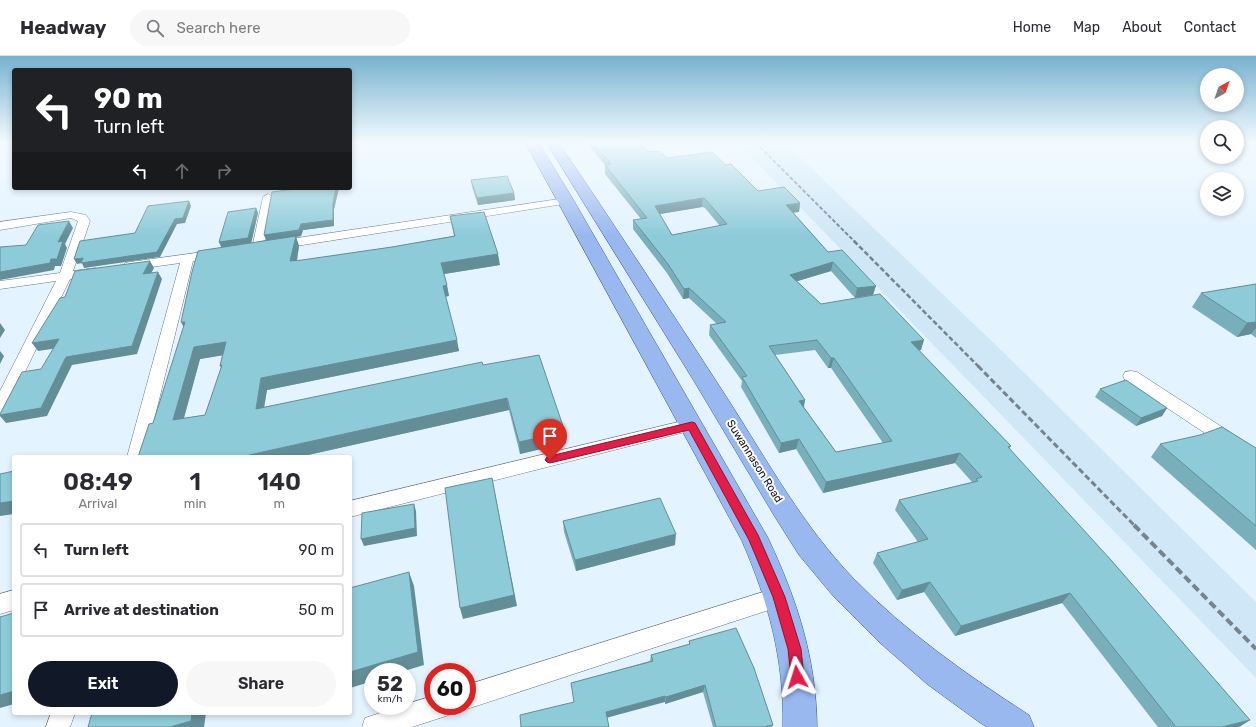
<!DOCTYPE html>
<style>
:root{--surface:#fff;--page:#f7f7f7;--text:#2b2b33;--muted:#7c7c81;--line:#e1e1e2;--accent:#111827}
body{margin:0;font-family:Rubik,sans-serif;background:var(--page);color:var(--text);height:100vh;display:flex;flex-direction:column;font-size:15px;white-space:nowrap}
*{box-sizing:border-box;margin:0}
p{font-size:13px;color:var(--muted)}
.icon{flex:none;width:22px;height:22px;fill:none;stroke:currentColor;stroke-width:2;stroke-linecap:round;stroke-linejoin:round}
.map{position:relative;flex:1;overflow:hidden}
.sheet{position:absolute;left:12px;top:399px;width:340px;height:260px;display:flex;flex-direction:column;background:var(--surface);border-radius:4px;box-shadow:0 2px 6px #0003}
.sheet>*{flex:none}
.banner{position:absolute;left:12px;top:12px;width:340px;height:122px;border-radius:4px;box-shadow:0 2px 6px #0003;background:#202124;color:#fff;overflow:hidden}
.needle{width:26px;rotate:40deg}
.tools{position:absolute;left:1200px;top:12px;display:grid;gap:8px}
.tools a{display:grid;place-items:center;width:44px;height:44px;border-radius:50%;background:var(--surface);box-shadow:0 2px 6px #0003;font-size:20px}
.speed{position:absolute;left:364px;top:607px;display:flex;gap:8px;font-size:20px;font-weight:700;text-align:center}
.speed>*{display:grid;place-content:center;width:52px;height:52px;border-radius:50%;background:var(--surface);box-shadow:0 2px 6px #0003;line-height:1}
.speed small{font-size:10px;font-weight:400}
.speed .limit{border:6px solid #d22;background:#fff;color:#111}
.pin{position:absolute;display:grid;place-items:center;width:34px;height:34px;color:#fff;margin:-41px -17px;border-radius:50% 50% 50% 0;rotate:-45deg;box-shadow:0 0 4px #0007}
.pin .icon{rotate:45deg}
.me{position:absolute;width:44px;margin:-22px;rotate:354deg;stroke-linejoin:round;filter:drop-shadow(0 0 3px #0008)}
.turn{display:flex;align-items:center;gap:14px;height:84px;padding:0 16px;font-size:18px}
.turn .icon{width:52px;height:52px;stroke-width:2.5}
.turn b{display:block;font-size:28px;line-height:34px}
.lanes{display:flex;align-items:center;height:38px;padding:0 16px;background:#0003;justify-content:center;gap:20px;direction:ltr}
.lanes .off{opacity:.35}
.eta{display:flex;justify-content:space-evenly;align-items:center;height:68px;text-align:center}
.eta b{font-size:24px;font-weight:600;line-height:28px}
.button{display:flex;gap:8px;margin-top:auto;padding:8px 16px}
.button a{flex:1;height:46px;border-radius:24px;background:var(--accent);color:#fff;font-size:16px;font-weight:600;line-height:46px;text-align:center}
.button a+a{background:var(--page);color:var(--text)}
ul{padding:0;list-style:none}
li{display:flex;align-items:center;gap:12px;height:54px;margin:0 8px 6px;padding:0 8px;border:2px solid var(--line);border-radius:4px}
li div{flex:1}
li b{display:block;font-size:15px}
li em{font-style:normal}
header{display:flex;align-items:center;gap:24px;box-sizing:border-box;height:56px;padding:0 20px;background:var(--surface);border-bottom:1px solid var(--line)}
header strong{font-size:19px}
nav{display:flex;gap:22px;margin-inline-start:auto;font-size:14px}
.search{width:280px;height:36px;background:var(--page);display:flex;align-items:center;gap:10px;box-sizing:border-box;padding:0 14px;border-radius:22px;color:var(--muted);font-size:15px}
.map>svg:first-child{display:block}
</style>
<header>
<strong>Headway</strong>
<div class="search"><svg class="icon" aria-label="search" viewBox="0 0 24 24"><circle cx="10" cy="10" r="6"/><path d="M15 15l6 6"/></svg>Search here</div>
<nav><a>Home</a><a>Map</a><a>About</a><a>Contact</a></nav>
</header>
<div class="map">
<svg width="1256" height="671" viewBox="0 0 1256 671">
<rect width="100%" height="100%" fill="#e3f3ff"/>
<polygon fill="#cfe7f6" points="738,87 785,87 1004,297 1256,546 1256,622"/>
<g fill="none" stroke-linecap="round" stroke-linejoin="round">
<defs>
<g id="minor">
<polygon points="268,138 273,141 264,192 262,195 254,195 252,192 263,141"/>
<polygon points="566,142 570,143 572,145 570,147 277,193 273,192 271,189 273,186 277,185"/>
<polygon points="71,156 86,159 90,165 73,215 95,212 100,213 101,216 100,219 70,223 8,351 6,355 0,357 0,335 56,225 0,233 0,225 60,217 78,165 71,162 0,174 0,166"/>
<polygon points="218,194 222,195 224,198 222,201 193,205 145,401 127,401 180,207 130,214 125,213 124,210 125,207 130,206"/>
<polygon points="1131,315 1137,316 1256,393 1256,409 1250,407 1125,324 1123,320 1125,316"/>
<polygon points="691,363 697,365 699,369 697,373 350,461 350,445"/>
<polygon points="779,531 787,534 790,541 787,548 467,653 460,650 467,650 467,629"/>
<polygon points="14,534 14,554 0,558 0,538"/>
<polygon points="433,640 433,650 452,650 449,659 412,671 362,671 365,662 401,650 407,650 407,648"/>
<polygon points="51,657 75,657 70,671 46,671"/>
</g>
<g id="primary">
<path d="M526,87h13l35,58 194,337c29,62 48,119 49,189h-34c1,-68 -14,-124 -41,-186z"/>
<path d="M547,87h12c57,85 114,171 170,258 39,61 74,125 125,178 52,53 113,96 175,136l5,12h-47l-8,-5 -52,-38 -48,-42 -45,-45 -35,-42 -24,-38 -81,-136z"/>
</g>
</defs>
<use href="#minor" stroke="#677680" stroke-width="1"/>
<use href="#primary" stroke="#3b5f9c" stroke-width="1"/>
<use href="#minor" fill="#fff" fill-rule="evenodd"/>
<use href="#primary" fill="#99b8f0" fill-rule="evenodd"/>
<polyline stroke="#78838b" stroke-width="2" stroke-dasharray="4 2" stroke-linecap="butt" points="756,87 855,186"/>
<polyline stroke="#78838b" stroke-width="2.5" stroke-dasharray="5 2.5" stroke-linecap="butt" points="854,185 979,311"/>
<polyline stroke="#78838b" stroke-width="3" stroke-dasharray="6 3" stroke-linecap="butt" points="978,310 1135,470"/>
<polyline stroke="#78838b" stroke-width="4" stroke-dasharray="8 4" stroke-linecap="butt" points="1134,469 1256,593"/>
</g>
<g fill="#79afbb" fill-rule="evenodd">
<path d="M587,87h53l9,9 18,6 59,7 32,26 42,12 -1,9h-6l35,40 48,34 -21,12 -24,-27 -34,10 24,23 100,46h-3l93,96 -2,3 241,271 -11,7h-81l-96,-124 -107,33 -31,-44 -27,8 -24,-37 4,-10 41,-11 -23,-32 4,-10 73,-18 -17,-19 -132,30 -27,-44 -17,4 -38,-66 1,-6 -33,-46 1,-10 7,-1 -28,-26 -6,1 -16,-26 -34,-44v-9l8,-1 -36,-45v-9zM702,151l3,1 15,18 -48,9 -12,-21zM815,294l13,18h3l52,75 -47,9 -32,-45 1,-7 -30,-45z"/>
<polygon points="471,124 514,137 515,144 478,149 472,131"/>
<path d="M303,132h36l-5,21v17l-31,4 -2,6 -5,1 3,9 -2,15 95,-14 62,-11 -4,-20 50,49 -56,9 5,22h-4l14,55 -192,39 -3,17 219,-42 82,67 1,11 -46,11 -11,-44 -210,47h-161l15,-34 68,-176 -2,-5 37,-34 2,5 -7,30 15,-3 -2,-5zM222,299l-2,11 1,2 -16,47 -21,3 16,-59z"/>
<polygon points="1256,228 1256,282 1251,278 1237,281 1192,251 1201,237"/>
<polygon points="1100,333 1167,352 1162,360 1136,370 1095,341"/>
<polygon points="1160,388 1256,392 1256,494 1151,401"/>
<polygon points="563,465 675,489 576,515 564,476"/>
<polygon points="689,585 773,669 772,671 713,671 703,636 665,648 665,646 574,646 571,627 650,605 651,599 689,588"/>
</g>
<g fill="#638e98">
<polygon points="336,132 339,132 334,153 334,170 303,174 301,180 296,181 299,190 295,216 267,185 264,179 333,147"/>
<polygon points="514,137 515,144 478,149 477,142"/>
<polygon points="703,142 702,151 654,159 655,150"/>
<polygon points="189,145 191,150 185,167 177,168 160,201 84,212 82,207 77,208 74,203 83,202 175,163"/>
<polygon points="800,147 799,156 784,158 786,149"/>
<polygon points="256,152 258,157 251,188 222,192 219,186"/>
<polygon points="69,165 73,172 65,188 67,192 61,210 55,210 54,214 0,224 0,216 58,186"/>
<polygon points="498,198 500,209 444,218 441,207"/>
<polygon points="150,205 154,212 147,225 143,218"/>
<polygon points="833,206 831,215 788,228 790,219"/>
<polygon points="158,216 162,223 137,298 72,309 47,360 6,367 0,360 0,359 66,301"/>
<polygon points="447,229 449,240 445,241 443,230"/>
<polygon points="876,230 873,239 855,242 857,232"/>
<polygon points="689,232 689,242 683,243 684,233"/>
<polygon points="181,266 185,266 187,278"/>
<polygon points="1256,266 1256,272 1251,278 1237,281 1247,267"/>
<polygon points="0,267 5,274 0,282"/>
<polygon points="59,283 65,291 38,295 32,287"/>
<polygon points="457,284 459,295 267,334 262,364 256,353 261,322"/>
<polygon points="924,284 921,294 907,296 911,286"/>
<polygon points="226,286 231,298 200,303 180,376 173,364 194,291"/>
<polygon points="0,295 4,300 0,308"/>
<polygon points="831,302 834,302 831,312 828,312"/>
<polygon points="507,342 509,354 299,401 248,401 249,399"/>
<polygon points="805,344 803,354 799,345"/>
<polygon points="1167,352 1162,360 1136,370 1141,362"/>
<polygon points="565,376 566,387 520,398 519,386"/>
<polygon points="799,383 796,393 779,397 781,387"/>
<polygon points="960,397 955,407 823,437 826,426"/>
<polygon points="492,422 517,550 463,563 460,552"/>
<polygon points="14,445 14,458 0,460 0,447"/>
<polygon points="414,448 416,455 417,480 364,490 361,483"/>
<polygon points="676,478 675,489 576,515 575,504"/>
<polygon points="409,516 414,530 424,609 401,616 373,616 373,625 350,632 350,616"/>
<polygon points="930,526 924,536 897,544 902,534"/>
<polygon points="1070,537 1062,547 955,580 961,570"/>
<polygon points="705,629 703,636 665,648 666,641"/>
<polygon points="14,635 14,648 0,652 0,639"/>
<polygon points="665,640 665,646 606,662 606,656"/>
<polygon points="192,657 206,657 204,671 170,671"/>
<polygon points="256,657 266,657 258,659"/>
<polygon points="1250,664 1239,671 1222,671"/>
</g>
<g fill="#8dcbd9" stroke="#638e98" fill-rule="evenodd">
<path d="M593,87h47l9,9 11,-1 7,7 45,-6 14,13 5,-1 27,27 26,-4 16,16 -14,2 42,47 14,-2 34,36 -19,2 -24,-26 -43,13 31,29 59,-10 44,46 -13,2 100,104 -3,1 103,113 139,160 -28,7h-46l-106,-134 -109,33 -31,-44 -28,8 -25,-37 51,-14 -29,-39 79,-19 -2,-2 6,-2 -22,-24 -134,29 -27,-43 -18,4 -39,-66 5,-1 -37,-51 16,-3 -37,-34 -5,1 -16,-25 -35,-44 14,-2 -42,-53 6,-1zM703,142l2,1 22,25 -55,11 -17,-29zM817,284l14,18h3l58,83 -56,11 -37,-51 6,-1 -36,-54z"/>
<polygon points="507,120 514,137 477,142 471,124"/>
<polygon points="303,132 336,132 333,147 333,164 301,168 299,174 264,179 272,136"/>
<polygon points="189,145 183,162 175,163 157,196 81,207 83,202 74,203 80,185 135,177 148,150"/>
<polygon points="256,152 248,182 219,186 228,156"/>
<path d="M484,156l14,42 -57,9 6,22 -4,1 14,54 -196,38 -5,31 226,-47 1,3 56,-10 26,77 -46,10 -12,-44 -258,57 -1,2h-110l11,-33 4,-1 32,-101h-4l11,-50 6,-21 98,-15 -6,25 12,-1 90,-13 63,-11 -5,-20zM226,286l-6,24 2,-1 -17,50 -32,5 21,-73z"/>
<polygon points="69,165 58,186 63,185 57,203 51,203 50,207 0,216 0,191 26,189 38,169"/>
<polygon points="150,205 143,218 158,216 132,290 66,301 41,352 0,359 0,358 22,316 41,313 59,283 32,287 60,242 65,241 75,215"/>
<polygon points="1256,228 1256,266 1247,267 1201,237"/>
<polygon points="1126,324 1167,352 1141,362 1100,333"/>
<polygon points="1222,371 1256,392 1256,470 1160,388 1200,379"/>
<polygon points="14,415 14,445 0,447 0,418"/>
<polygon points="492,422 514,539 460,552 445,432"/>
<polygon points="660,442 676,478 575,504 563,465"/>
<polygon points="414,448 415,472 361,483 362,457"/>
<polygon points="409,516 418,596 350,616 350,532"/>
<polygon points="14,557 14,635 0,639 0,561"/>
<polygon points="736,572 754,612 773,669 763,671 716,671 705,629 666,641 665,640 606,656 609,671 521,671 520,659 574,646 571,627 653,605 651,599 690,588 689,585"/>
<polygon points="92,657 192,657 191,665 170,671 88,671"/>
</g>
<linearGradient id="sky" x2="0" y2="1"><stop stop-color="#77b2cf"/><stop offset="0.48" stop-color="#f2faff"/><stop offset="1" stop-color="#f2faff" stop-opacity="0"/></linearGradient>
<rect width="1256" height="180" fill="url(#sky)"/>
<polygon fill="#e11d48" stroke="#92132f" points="692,366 695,367 758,479 785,541 801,593 804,621 802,626 797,628 793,626 791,621 788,593 773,541 749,484 689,374 550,407 547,406 545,404 547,401 550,400"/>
<g text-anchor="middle" stroke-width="4" stroke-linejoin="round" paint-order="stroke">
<g font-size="11" fill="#0a1014" stroke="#fefefe">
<text transform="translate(755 405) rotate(58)" y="4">Suwannason Road</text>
</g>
</g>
</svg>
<div class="tools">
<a><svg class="needle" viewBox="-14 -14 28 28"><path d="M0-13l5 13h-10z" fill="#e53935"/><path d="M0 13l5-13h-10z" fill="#7c7c81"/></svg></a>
<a><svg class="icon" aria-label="search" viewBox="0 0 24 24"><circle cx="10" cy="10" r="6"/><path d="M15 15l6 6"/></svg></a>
<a><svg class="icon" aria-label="layers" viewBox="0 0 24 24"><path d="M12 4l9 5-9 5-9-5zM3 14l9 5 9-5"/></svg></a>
</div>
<div class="speed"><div>52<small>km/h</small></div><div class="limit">60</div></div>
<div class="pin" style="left:550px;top:404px;background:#d93025"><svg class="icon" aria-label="arrive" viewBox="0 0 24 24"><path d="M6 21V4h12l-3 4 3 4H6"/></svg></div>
<svg class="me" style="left:797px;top:621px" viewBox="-20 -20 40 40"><path d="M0-17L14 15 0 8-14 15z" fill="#e11d48" stroke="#fff" stroke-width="4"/></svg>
<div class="banner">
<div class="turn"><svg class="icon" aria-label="left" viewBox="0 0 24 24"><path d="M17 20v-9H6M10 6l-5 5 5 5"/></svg><div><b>90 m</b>Turn left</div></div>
<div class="lanes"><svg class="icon" aria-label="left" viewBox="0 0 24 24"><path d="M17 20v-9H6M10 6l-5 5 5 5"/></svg><svg class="icon off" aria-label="ahead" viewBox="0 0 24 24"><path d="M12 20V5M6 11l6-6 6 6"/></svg><svg class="icon off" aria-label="right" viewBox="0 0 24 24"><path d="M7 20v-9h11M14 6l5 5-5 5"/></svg></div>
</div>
<section class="sheet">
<div class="eta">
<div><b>08:49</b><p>Arrival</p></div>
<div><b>1</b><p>min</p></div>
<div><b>140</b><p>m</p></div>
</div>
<ul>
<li><svg class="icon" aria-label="left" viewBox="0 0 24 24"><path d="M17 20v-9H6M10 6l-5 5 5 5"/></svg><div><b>Turn left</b></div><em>90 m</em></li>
<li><svg class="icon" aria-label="arrive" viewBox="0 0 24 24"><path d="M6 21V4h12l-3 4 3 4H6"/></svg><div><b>Arrive at destination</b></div><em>50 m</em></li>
</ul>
<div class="button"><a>Exit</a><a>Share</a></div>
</section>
</div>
